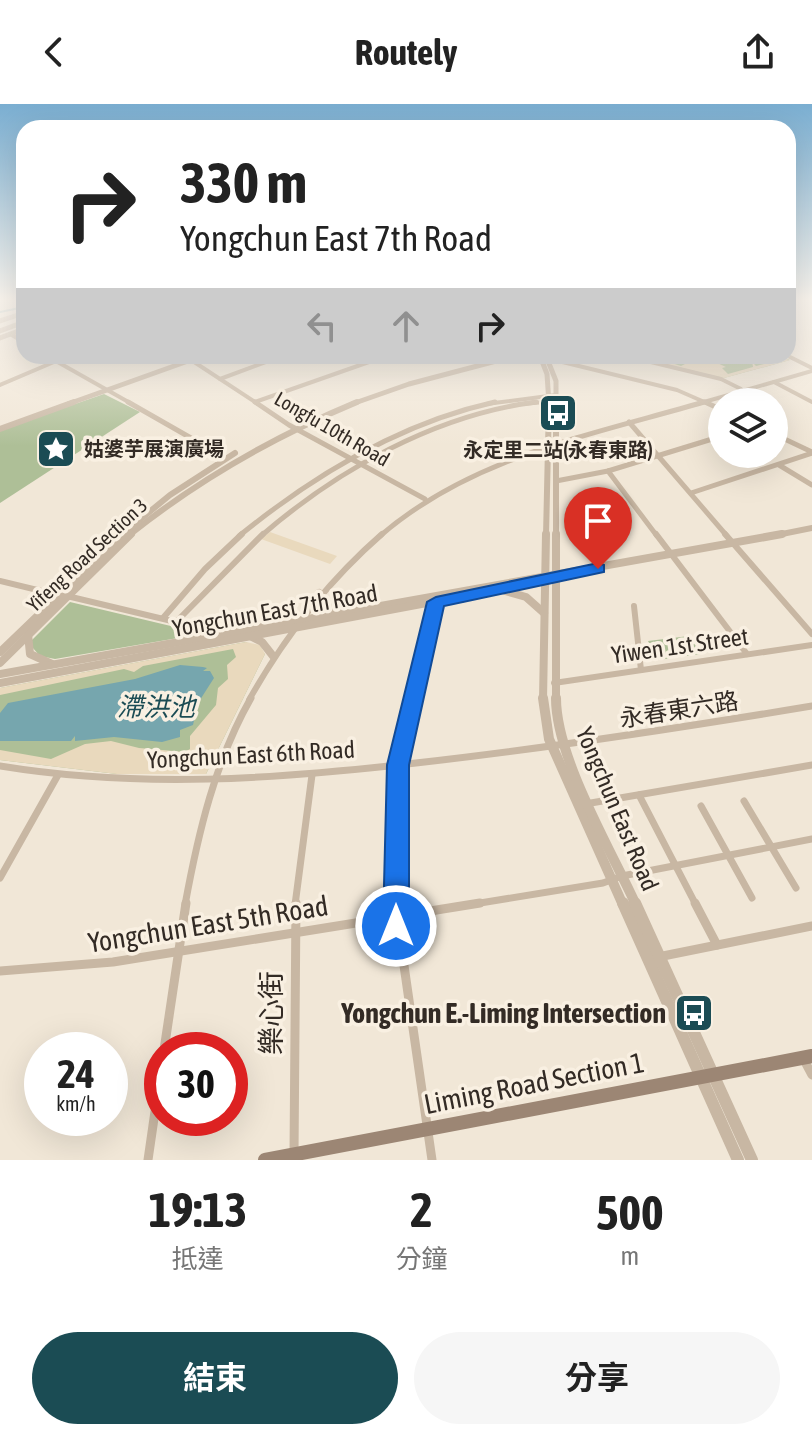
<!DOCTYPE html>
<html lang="zh-TW">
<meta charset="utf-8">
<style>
:root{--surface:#fff;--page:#f6f6f6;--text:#222;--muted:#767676;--accent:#1b4c54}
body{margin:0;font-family:"Asap Condensed","Noto Sans TC",sans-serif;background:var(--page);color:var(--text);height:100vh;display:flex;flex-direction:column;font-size:30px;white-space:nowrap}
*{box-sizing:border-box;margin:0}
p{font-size:26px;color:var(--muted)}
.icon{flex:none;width:44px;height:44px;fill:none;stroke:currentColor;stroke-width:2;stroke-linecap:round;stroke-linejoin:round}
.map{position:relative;height:1056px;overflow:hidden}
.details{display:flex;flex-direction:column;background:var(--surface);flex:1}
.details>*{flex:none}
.hud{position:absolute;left:16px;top:16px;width:780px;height:244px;border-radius:24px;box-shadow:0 8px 32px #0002;background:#fff;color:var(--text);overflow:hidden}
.buttons{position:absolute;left:708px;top:284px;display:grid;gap:16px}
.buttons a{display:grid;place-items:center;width:80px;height:80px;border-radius:50%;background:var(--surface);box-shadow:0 8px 32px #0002;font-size:40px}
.speed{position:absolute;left:24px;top:928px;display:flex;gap:16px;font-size:40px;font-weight:700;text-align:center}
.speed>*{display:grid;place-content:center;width:104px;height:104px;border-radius:50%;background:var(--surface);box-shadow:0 8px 32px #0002;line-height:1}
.speed small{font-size:20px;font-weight:400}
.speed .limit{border:12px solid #d22;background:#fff;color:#111}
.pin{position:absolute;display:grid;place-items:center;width:68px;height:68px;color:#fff;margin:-82px -34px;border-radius:50% 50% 50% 0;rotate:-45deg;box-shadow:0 0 8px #0007}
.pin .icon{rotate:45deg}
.me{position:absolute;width:88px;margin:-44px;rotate:0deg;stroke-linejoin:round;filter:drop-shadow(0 0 6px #0008)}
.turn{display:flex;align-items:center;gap:28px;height:168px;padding:0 32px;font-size:36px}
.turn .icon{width:104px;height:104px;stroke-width:2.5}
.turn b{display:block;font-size:56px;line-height:68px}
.lanes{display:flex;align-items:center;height:76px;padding:0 32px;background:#0003;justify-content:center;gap:40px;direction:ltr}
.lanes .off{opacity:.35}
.eta{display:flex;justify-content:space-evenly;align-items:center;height:136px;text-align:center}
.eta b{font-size:48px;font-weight:700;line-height:56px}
.cta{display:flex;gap:16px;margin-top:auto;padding:16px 32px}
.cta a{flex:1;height:92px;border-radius:48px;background:var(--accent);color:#fff;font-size:32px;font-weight:700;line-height:92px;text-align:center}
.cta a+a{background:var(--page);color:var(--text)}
header{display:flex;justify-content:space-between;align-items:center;height:104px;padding:0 32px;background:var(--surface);font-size:36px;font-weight:700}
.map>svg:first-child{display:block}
</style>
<header><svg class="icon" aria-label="back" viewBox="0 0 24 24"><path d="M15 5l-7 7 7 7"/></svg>Routely<svg class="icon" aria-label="share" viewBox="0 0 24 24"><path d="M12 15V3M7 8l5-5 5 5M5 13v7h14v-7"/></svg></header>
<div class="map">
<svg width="812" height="1056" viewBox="0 0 812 1056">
<rect width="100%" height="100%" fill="#f1e7d7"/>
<g fill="#aebf97">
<polygon points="631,252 782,252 790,256 724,274"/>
<polygon points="104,290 140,308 0,399 0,326"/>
<polygon points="70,498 175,523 185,515 218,522 219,527 55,555 40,552 32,543 32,536"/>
<polygon points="689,532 701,550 658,556 648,537"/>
<polygon points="246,538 265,550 206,670 117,670 0,656 0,584"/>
</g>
<g fill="#e9d9bd">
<polygon points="631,252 650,252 681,262 693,256 692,252 697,255 730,252 715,258 726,263 722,264 728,270 753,263 752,257 742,252 768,252 767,258 754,260 756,262 777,257 775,252 790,256 724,274"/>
<polygon points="270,428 337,452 330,460 261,435"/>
<polygon points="246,538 260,541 265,550 206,670 117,670 0,656 0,646 51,655 85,640 111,637 139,644 185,648 190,645 190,632 216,601 218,584 228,575 227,561 236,553 233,545 143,562 134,568 124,565 0,591 0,584"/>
</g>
<polygon fill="#76a6ae" points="180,561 203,563 207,564 203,567 210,567 214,574 198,599 193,621 180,626 180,633 162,638 114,633 75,637 75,632 71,637 0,637 0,609 8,599 135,575"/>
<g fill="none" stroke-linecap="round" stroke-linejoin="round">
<polyline stroke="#76a6ae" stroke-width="2" points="0,208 24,203"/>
<g stroke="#c8b7a3" stroke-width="4">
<polyline points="10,230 24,238"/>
<polyline points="47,252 132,300"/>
<polyline points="185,252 258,300"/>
<polyline points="626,252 721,275 741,285"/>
<polyline points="788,252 812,264"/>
<polyline points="542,253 677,286 709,300"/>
<polyline points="220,275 282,252"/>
<polyline points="774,278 812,298"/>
<polyline points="0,281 68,252"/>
<polyline points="255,298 386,252"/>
<polyline points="486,300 556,291"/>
<polyline points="522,300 556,297"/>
<polyline points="697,300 812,267"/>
</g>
<g stroke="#c8b7a3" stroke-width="5">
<polyline points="128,298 226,354"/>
<polyline points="255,298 289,321 425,395"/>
<polyline points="705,298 722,306"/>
<polyline points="629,318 727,432"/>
<polyline points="774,330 812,348"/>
<polyline points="779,361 812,381"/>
<polyline points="608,367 657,432"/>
<polyline points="556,377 608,367 722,332"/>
<polyline points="691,389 812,349"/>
<path d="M239,432c75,-61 161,-113 256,-134"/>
<path d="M261,432c76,-66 174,-121 275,-134"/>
<path d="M380,432c91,-79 211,-101 324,-134"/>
</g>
<g stroke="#c8b7a3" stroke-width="6">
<polyline points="656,430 747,550"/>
<polyline points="725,430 812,530"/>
<polyline points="0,477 58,491"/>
<polyline points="67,492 176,518 263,430"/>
<polyline points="634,502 641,566"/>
<polyline points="163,514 205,465 242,430"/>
<polyline points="554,579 812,541"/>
<path d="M249,596c36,-64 78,-118 133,-166"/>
<polyline points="413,596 436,498"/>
</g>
<g stroke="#c8b7a3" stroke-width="7">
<path d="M0,662c140,23 276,13 416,-3 133,-15 264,-35 396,-57"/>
<polyline points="639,691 696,801"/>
<polyline points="744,697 796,784"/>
<polyline points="585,700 812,661"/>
<polyline points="701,702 752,794"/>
<polyline points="0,774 58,671"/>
<path d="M185,801c13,-71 30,-144 66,-207"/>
<polyline points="295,801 312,671"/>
<polyline points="395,801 398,661 414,594"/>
<polyline points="468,801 603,779 622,772 812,735"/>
</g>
<g stroke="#c8b7a3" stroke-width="9">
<polyline points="395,799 432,1056"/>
<polyline points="695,799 717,841"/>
<polyline points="658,853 812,822"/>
<polyline points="0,867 113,858 480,799"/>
<polyline points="164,946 186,799"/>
<polyline points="804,956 812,971"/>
<polyline points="294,1051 296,799"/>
<polyline points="148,1056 162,959"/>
</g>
<g stroke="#c8b7a3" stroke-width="5">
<polyline points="0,217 24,209"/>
<polyline points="0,227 24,218"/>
<polyline points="0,234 24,225"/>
<polyline points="540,252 547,270 549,300"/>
<polyline points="546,252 556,277 556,300"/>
<polyline points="68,300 202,252"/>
<polyline points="352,300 409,280 515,252"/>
</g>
<g stroke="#c8b7a3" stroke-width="6">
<polyline points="556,298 556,432"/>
<polyline points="0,325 74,298"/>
<polyline points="120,432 170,391 235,349"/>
<path d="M128,432c71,-57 145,-99 229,-134"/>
<polyline points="546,432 549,298"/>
<polyline points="772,432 812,424"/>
</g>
<g stroke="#c8b7a3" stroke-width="8">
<polyline points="556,430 556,596"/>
<polyline points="505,487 526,493 544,509"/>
<polyline points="319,489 327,502 342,508"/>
<polyline points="28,530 30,550 52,560"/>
<polyline points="250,532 262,538 273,552"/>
<polyline points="0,548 123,430"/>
<polyline points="0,559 131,430"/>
<polyline points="0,570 782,430"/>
<polyline points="0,579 550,476"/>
<polyline points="543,596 546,430"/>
</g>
<g stroke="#c8b7a3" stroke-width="10">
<polyline points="543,594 549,635 623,801"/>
<path d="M556,594c0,60 54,150 80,207"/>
</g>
<g stroke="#c8b7a3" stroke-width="12">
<polyline points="623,799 738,1056"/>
<polyline points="635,799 752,1056"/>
</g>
<polyline stroke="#9c8674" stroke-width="14" points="265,1056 812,952"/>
</g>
<linearGradient id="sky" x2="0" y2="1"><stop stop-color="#7aaed1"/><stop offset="0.57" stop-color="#f9f4ed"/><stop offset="1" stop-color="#f9f4ed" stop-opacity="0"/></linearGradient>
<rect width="812" height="342" fill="url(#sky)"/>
<polygon fill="#1a73e8" stroke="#114b97" stroke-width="2" points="598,459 604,461 604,468 444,502 409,661 409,822 405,830 396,834 387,830 383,822 387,661 427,498 436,493"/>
<defs>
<symbol id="bus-square" viewBox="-11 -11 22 22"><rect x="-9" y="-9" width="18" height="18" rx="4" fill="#1b4c54" stroke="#f9f0e2"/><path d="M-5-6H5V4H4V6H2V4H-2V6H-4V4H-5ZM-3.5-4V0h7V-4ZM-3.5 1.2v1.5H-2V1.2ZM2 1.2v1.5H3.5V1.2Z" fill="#fff"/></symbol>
<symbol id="sight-square" viewBox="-11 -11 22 22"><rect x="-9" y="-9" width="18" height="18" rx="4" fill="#1b4c54" stroke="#f9f0e2"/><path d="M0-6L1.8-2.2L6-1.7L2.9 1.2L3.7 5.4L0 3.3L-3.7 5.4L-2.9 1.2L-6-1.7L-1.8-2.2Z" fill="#fff"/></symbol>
</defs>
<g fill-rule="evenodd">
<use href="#bus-square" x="536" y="287" width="44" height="44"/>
<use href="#sight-square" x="34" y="323" width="44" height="44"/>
<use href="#bus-square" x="672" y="887" width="44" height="44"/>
</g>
<g text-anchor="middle" stroke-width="7" stroke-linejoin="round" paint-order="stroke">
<g font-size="20" fill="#332b25" stroke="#f9f0e2">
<text transform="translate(332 325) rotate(30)" y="7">Longfu 10th Road</text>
<text transform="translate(87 451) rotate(-43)" y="7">Yifeng Road Section 3</text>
</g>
<g font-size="20" font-weight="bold" fill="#332b25" stroke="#f9f0e2" text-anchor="start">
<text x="84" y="352">姑婆芋展演廣場</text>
<text x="558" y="353" text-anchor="middle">永定里二站(永春東路)</text>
</g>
<g font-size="24" fill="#332b25" stroke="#f9f0e2">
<text transform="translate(275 507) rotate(-10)" y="8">Yongchun East 7th Road</text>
<text transform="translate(680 542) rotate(-8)" y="8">Yiwen 1st Street</text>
<text transform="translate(679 606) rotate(-9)" y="8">永春東六路</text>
<text transform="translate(251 651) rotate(-3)" y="8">Yongchun East 6th Road</text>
<text transform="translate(617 705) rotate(67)" y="8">Yongchun East Road</text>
</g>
<g font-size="26" font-style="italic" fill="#1b4c54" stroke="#f9f0e2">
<text x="156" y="612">滯洪池</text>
</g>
<g font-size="28" fill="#332b25" stroke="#f9f0e2">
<text transform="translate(208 820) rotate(-9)" y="10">Yongchun East 5th Road</text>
<text transform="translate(271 909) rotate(-90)" y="10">樂心街</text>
<text transform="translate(534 979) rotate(-11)" y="10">Liming Road Section 1</text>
</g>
<g font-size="28" font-weight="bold" fill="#332b25" stroke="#f9f0e2" text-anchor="end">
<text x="666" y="919">Yongchun E.-Liming Intersection</text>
</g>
</g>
</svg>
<div class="buttons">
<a><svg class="icon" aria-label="layers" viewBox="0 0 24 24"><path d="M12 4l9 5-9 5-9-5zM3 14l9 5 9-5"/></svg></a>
</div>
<div class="speed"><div>24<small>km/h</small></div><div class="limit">30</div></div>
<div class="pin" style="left:598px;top:465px;background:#d93025"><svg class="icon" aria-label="arrive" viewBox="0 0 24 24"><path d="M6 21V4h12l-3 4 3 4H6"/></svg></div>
<svg class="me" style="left:396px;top:822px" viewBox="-20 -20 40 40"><circle r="17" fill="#1a73e8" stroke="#fff" stroke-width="3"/><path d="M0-11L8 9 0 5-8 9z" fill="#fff"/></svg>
<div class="hud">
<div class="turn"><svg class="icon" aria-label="right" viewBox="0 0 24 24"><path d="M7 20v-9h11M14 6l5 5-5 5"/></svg><div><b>330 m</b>Yongchun East 7th Road</div></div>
<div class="lanes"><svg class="icon off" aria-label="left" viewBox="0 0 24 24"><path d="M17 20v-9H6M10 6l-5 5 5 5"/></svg><svg class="icon off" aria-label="ahead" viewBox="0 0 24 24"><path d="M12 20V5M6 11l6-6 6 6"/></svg><svg class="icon" aria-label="right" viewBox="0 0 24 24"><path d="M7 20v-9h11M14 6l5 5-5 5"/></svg></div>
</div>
</div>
<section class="details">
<div class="eta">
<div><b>19:13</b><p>抵達</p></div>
<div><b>2</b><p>分鐘</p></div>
<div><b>500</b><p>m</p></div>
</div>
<div class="cta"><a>結束</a><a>分享</a></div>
</section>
